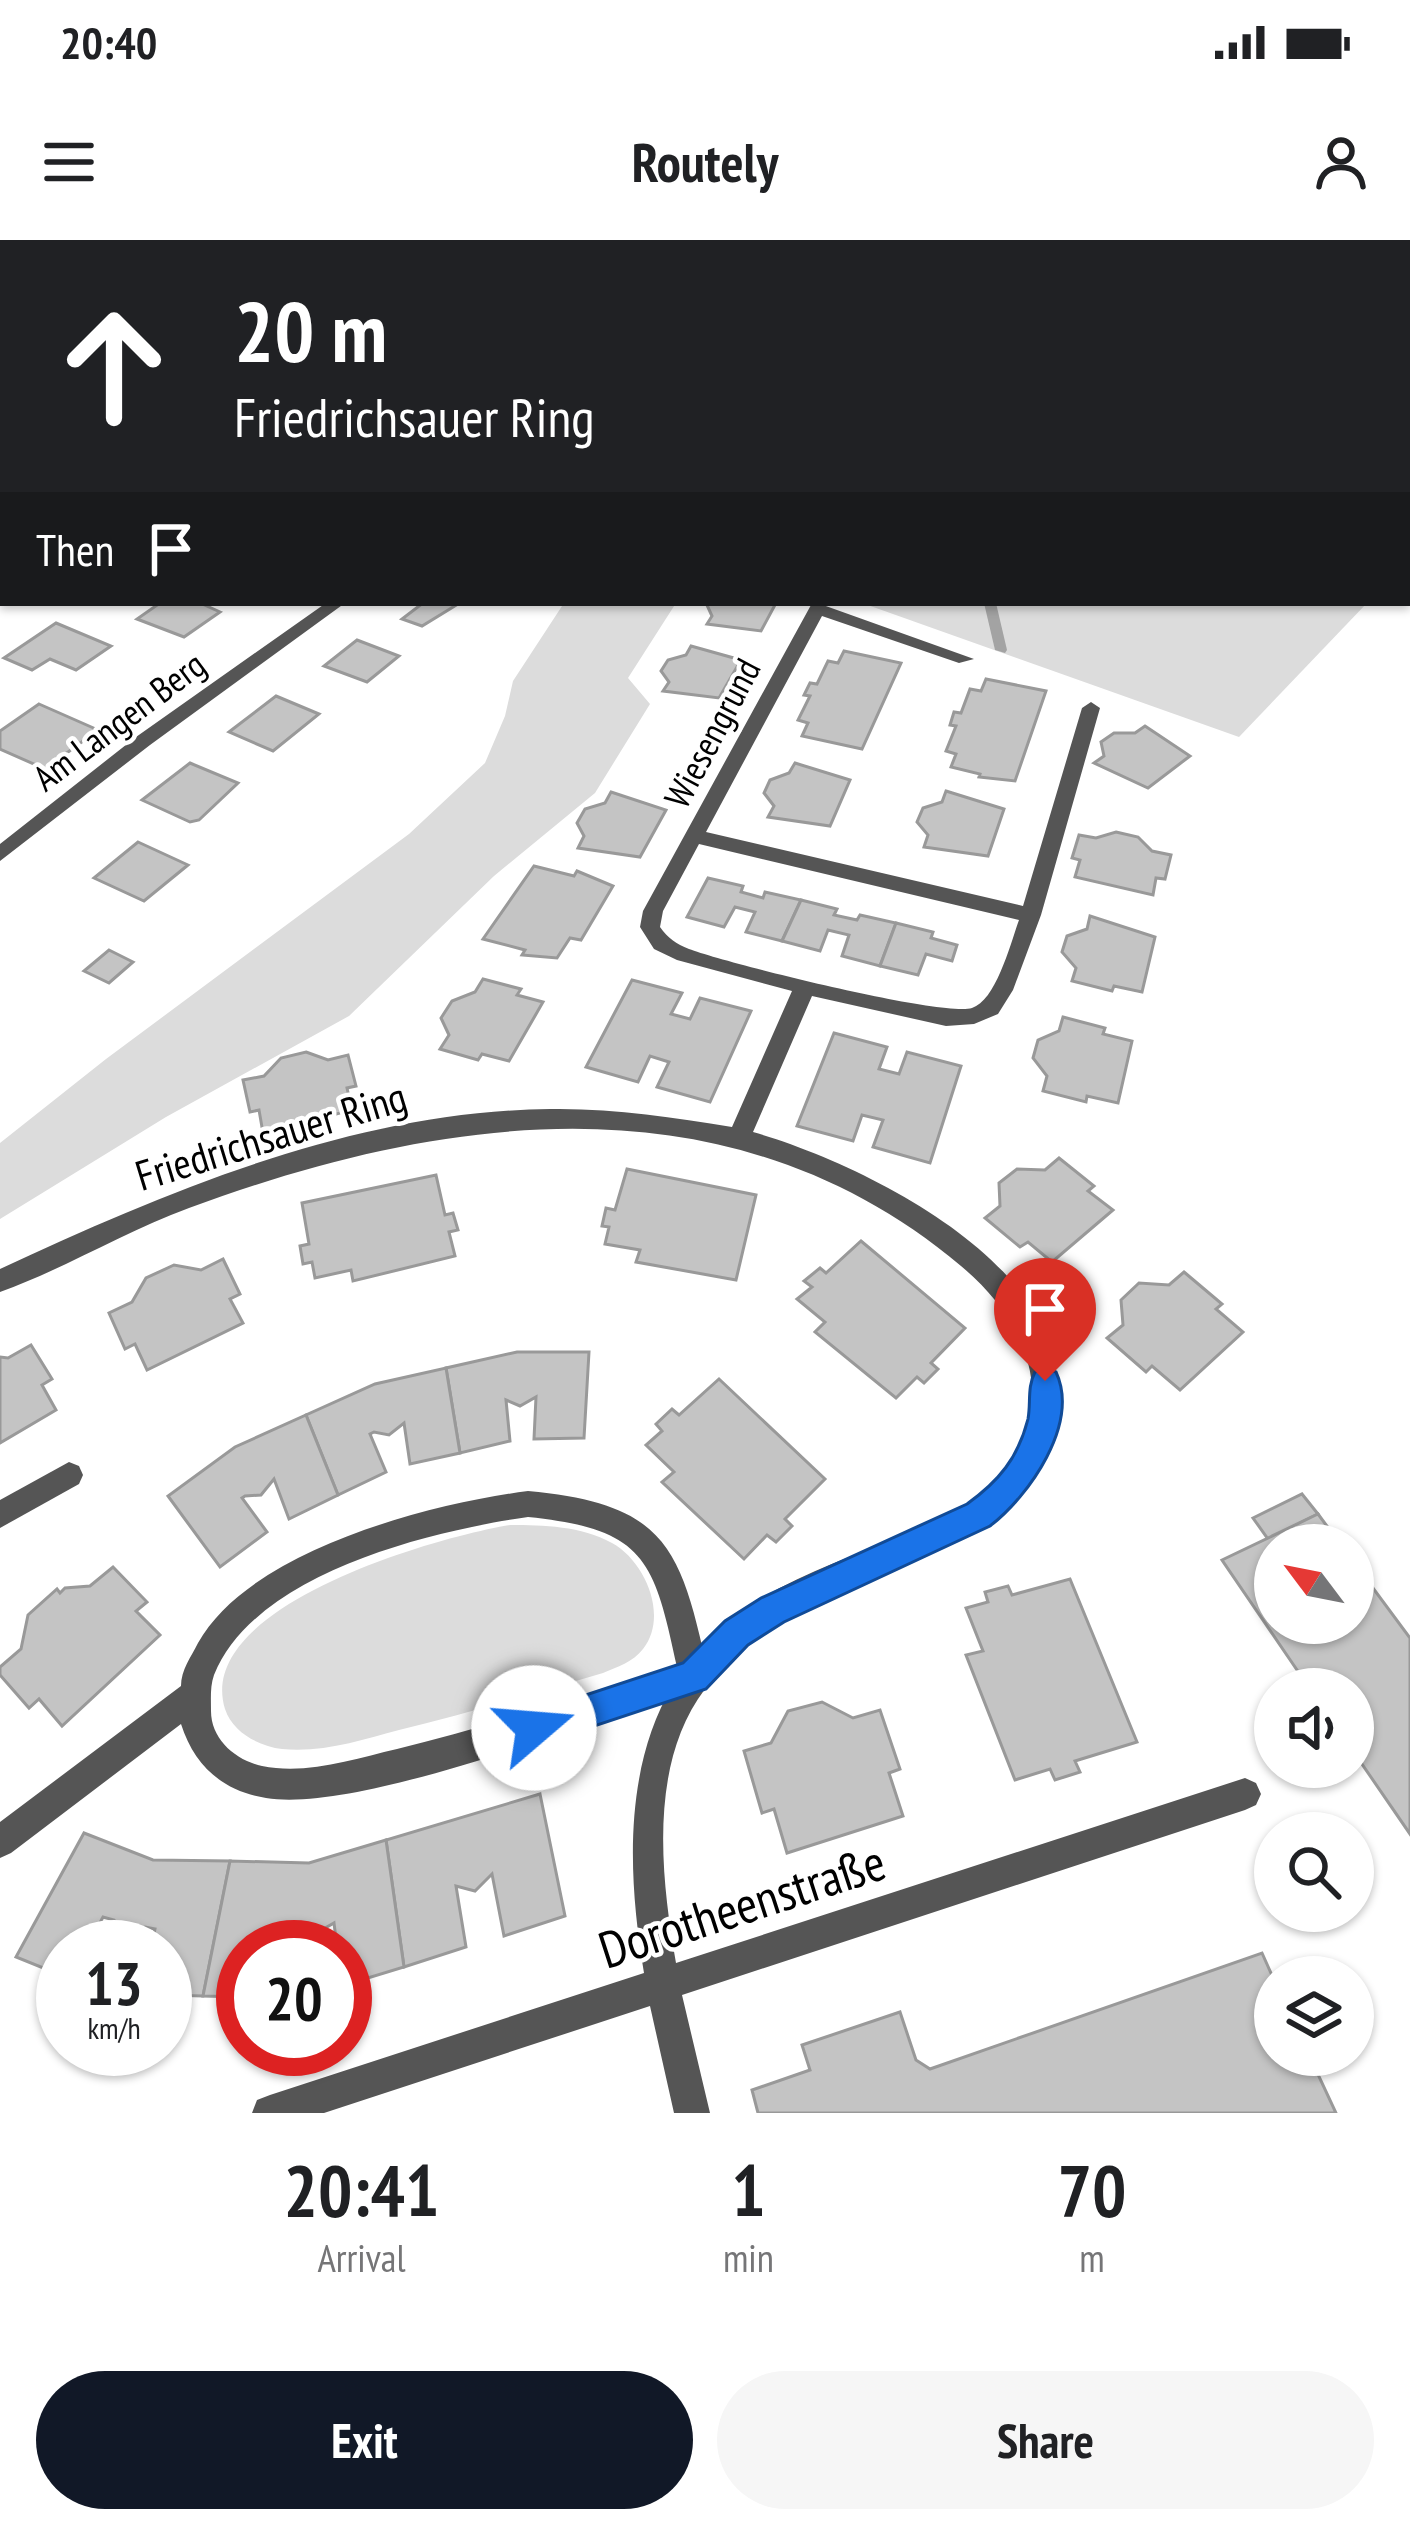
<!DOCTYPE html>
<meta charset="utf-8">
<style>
:root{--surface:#fff;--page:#f6f6f6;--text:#202124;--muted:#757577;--accent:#111827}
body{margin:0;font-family:"PT Sans Narrow",sans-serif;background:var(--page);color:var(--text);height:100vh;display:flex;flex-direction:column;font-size:45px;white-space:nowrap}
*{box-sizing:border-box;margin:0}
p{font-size:39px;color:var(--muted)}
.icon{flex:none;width:66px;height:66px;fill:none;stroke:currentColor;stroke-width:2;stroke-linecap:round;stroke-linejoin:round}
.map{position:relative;height:1873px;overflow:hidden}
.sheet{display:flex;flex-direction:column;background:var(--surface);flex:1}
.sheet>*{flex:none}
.guide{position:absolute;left:0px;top:0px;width:1410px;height:366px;box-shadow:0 3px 9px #0004;background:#202124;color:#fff;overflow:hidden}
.needle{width:78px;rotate:302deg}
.buttons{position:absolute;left:1254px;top:1284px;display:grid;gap:24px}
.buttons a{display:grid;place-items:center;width:120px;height:120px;border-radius:50%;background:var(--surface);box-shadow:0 3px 9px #0004;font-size:60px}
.speed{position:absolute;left:36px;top:1680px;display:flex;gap:24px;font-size:60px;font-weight:700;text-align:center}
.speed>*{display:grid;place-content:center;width:156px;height:156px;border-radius:50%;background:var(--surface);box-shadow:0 3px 9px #0004;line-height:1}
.speed small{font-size:30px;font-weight:400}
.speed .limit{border:18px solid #d22;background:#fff;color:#111}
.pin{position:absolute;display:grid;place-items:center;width:102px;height:102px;color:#fff;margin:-123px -51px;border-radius:50% 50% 50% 0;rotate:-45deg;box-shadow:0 0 12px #0007}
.pin .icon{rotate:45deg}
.me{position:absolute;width:132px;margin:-66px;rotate:72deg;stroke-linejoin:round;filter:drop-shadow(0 0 9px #0008)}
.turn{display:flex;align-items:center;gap:42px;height:252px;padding:0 36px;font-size:54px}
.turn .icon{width:156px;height:156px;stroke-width:2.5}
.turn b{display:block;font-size:84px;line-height:102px}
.then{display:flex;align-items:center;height:114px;padding:0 36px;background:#0003;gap:24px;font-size:45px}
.eta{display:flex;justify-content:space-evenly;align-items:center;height:204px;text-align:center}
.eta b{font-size:72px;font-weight:600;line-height:84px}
.action{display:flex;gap:24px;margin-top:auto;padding:24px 36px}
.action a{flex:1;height:138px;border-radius:72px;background:var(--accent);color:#fff;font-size:48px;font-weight:600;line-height:138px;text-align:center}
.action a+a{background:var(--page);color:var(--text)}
.status{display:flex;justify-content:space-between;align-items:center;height:84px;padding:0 60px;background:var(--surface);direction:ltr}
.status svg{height:33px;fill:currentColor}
header{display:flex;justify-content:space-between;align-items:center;height:156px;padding:0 36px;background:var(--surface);font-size:54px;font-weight:600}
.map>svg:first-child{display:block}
</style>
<div class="status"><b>20:40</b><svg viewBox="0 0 49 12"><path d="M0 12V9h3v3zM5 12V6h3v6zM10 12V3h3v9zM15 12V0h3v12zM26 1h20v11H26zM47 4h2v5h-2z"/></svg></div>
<header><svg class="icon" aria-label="menu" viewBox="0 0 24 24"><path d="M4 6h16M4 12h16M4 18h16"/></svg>Routely<svg class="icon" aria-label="person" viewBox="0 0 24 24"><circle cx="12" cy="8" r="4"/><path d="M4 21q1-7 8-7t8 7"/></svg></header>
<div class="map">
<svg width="1410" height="1873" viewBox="0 0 1410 1873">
<rect width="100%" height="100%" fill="#fff"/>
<g fill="#dcdcdc">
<polygon points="990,0 1410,0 1410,320 1407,3 986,3"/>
<polygon points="564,363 676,363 628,438 650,464 595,553 494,636 349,776 166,877 0,979 0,903 106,819 409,594 485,523 505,476 513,441"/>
<polygon points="862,363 1367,363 1239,497"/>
<path d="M510,1285c34,0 71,1 102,18 33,18 57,73 31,106 -10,13 -26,18 -40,24 -68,20 -135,40 -204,57 -37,10 -77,23 -117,19 -23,-3 -49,-16 -57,-40 -32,-104 216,-173 285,-184z"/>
</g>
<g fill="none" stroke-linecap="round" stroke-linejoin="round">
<g fill="#a3a3a3" fill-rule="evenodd">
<rect x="1207" y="0" width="8" height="3"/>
<polygon points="984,363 996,363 1007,410 1005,413 995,410"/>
</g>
</g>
<g fill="#c4c4c4" stroke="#999" stroke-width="3">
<polygon points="160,363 200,363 220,372 184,397 137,379"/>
<polygon points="423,363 457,363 458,364 422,386 402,379"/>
<polygon points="706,363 776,363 761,391 707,384 712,376"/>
<polygon points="56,383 111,406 76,430 50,419 32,430 4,418"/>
<polygon points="357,400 399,416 367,442 324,426"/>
<polygon points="691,406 741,420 719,458 663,451 669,442 661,431 668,420 686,415"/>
<polygon points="844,411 901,423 862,509 802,496 808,483 798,480 810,456 804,455 810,443 817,444 828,421 838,423"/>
<polygon points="986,439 1046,451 1015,541 979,537 980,534 951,527 956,514 946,511 956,486 950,485 954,472 961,473 970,449 981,451"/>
<polygon points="276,456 319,474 273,511 229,492"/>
<polygon points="39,464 98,490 45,529 0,509 0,491"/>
<polygon points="1145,486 1190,516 1148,548 1094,523 1104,516 1101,502 1114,493 1135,493"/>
<polygon points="190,523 238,543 199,580 190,582 142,560"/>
<polygon points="795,523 850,540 830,586 768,577 774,566 764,553 770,540 789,533"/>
<polygon points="946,551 1004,569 988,616 924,607 928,595 917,582 923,568 942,562"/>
<polygon points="611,552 666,570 640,617 578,608 584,596 577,583 585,569 605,563"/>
<polygon points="1116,592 1138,597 1152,611 1171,615 1165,639 1156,638 1153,655 1075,637 1080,620 1072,618 1079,595 1096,598"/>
<polygon points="138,602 188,625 144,661 94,638"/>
<polygon points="534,626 574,636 577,631 613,646 581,700 570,698 557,718 522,715 525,710 483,699"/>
<polygon points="708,638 743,646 741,652 763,658 765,652 801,660 782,701 746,692 755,672 735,667 724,687 687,677"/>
<polygon points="801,660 837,669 834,675 857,680 860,675 896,683 880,726 842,716 849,695 828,690 820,711 782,701"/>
<polygon points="1090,676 1155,697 1142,752 1114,746 1112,751 1072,741 1076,728 1062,712 1067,696 1087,689"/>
<polygon points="896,683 933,692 931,698 957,705 952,721 926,714 918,735 880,726"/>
<polygon points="109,710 133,722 109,743 84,731"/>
<polygon points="483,739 521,749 517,755 543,762 509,821 482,814 478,820 440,809 449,795 441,778 452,761 475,752"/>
<polygon points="632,740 682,753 671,774 690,779 700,758 751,771 710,862 657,847 669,822 650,816 638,842 586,827"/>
<polygon points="1063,777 1105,788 1103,794 1132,801 1118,863 1087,856 1086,862 1043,851 1047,836 1033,818 1038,800 1059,791"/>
<polygon points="834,793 887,807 879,829 899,834 907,812 961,826 930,923 873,907 883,880 862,875 853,901 797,886"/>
<polygon points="306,812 328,820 348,815 356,846 347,848 352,870 263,893 259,870 250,872 243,840 264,836 281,818"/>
<polygon points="1059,918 1094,946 1088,951 1113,970 1052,1022 1028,1002 1020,1007 985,978 1000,966 999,943 1017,929 1045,930"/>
<polygon points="627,929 756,955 736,1040 636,1022 640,1010 605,1004 609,987 602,986 606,968 615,970"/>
<polygon points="436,935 445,975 453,973 458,990 449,992 455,1016 353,1041 351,1030 315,1038 312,1022 303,1024 300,1006 309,1004 302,963"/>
<polygon points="861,1001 965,1088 931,1123 938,1129 924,1143 917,1137 896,1158 815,1092 825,1082 797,1059 812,1047 804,1041 820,1028 826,1033"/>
<polygon points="223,1019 240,1054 230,1059 243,1083 147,1130 135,1104 125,1109 109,1073 132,1062 146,1038 174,1025 201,1030"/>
<polygon points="1184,1032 1222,1064 1216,1069 1243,1092 1180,1150 1152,1126 1146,1132 1107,1098 1123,1085 1121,1060 1139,1043 1169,1045"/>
<polygon points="31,1105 52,1139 42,1145 56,1170 0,1203 0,1117 8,1118"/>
<polygon points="517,1112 589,1112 584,1198 534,1199 536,1157 520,1166 506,1160 510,1201 460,1213 446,1128"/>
<polygon points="446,1128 460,1213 410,1224 404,1183 389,1195 374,1192 370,1194 386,1232 338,1255 306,1175 375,1144"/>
<polygon points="719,1139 825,1239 785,1279 792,1286 776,1302 767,1295 744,1319 662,1242 674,1232 646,1205 662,1191 656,1184 672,1169 679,1175"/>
<polygon points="306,1175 338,1255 289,1279 274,1239 261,1255 245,1256 242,1258 267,1292 220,1327 168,1256 235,1207"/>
<polygon points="1302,1254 1318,1274 1268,1299 1253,1278"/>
<polygon points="1318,1274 1341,1305 1275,1305 1275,1383 1353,1383 1353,1321 1410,1398 1410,1594 1353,1511 1353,1449 1310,1449 1222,1320"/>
<polygon points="113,1327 147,1362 136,1371 160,1395 62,1486 39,1459 29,1468 0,1435 0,1427 21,1409 28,1375 57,1349 60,1353 65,1348 90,1346"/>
<polygon points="1070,1339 1137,1502 1075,1521 1080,1532 1055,1540 1050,1529 1015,1540 966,1415 983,1411 966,1368 988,1362 985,1352 1008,1346 1012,1355"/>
<polygon points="822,1462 853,1478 880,1470 900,1529 889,1533 903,1576 787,1613 774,1569 762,1573 744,1511 771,1503 788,1471"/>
<polygon points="540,1554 565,1676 504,1696 492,1634 475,1651 456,1646 466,1707 404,1727 386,1600"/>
<polygon points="84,1593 153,1620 230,1621 203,1756 165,1755 165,1707 151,1707 155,1689 145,1687 126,1695 114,1680 103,1677 87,1707 63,1707 63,1736 16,1717"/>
<polygon points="386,1600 404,1727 345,1745 345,1707 337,1707 334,1683 306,1699 289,1690 277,1691 275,1707 243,1707 243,1757 203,1756 230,1621 309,1623"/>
<polygon points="1262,1713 1275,1742 1275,1815 1309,1815 1336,1873 758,1873 752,1850 810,1830 802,1805 900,1772 916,1820 930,1829"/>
</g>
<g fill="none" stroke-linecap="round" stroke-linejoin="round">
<g fill="#555" fill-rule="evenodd">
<polygon points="69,1222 79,1226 83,1235 79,1244 0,1288 0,1260"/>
<path d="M528,1251c141,13 153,58 181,186l-4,11c-43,17 -89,29 -133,43 -75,23 -232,79 -306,67 -44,-7 -72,-33 -85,-74l-170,129 -11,5v-36l181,-136c0,-16 10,-29 17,-43 52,-93 231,-139 330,-152zM528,1277c117,12 126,42 149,150 -93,29 -186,59 -280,82 -43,10 -90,26 -135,17 -27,-6 -51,-27 -51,-55 0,-12 -1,-25 3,-36 41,-102 217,-144 314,-158z"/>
</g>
<g fill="#555" fill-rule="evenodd">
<polygon points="0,169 3,169 0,179"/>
<polygon points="326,363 345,363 150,505 0,621 0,604 136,497"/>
<path d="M811,365h12l151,54 -15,4 -137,-47 -116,216 317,74 59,-198 9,-6 9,6 -59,207 -28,75 -15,24 -24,10 -28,2 -134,-30 -59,136c92,26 239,98 284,186 21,40 28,80 14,123 -36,107 -170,123 -257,171 -34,19 -65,46 -89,77 -57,75 -44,188 -29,274l569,-185 11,5 5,11 -5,11 -11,5 -563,185 28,118h-36l-24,-107 -326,107h-72l5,-13 13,-5 374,-122c-22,-132 -22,-280 102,-365 49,-33 106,-51 160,-74 44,-19 94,-41 115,-87 31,-70 -6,-136 -60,-181 -228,-192 -513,-154 -772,-58 -65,24 -125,61 -189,84v-23c171,-80 358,-158 550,-160 62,-1 121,8 182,18l60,-136 -115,-31 -23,-11 -14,-22 3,-16zM699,604l320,76c-8,22 -23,81 -47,88 -30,9 -246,-45 -283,-59 -13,-5 -21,-11 -29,-22l3,-16z"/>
</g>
</g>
<path fill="#1a73e8" stroke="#114b97" stroke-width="3" d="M1045,1128l11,4c24,52 -27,124 -66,154l-206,96 -36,23 -42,44 -172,57 -12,-6 -5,-12 5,-12 161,-53 42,-42 36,-23 206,-94c32,-23 51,-46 61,-85 3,-16 -1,-32 7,-47z"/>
<g text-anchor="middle" stroke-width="9" stroke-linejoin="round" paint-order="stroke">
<g font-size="36" fill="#000" stroke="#fff">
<text transform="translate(119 481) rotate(-37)" y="13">Am Langen Berg</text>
<text transform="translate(712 493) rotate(-62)" y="13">Wiesengrund</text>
</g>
<g font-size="42" fill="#000" stroke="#fff">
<text transform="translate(271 896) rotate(-17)" y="15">Friedrichsauer Ring</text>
</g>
<g font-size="51" fill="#000" stroke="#fff">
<text transform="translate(742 1666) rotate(-18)" y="18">Dorotheenstraße</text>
</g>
</g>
</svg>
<div class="buttons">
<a><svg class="needle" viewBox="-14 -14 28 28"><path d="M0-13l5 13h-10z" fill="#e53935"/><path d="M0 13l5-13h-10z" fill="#757577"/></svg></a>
<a><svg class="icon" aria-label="sound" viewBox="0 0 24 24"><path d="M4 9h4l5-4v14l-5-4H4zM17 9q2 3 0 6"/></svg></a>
<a><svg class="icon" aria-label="search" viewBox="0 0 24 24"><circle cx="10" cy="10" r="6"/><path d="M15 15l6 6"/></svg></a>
<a><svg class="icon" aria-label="layers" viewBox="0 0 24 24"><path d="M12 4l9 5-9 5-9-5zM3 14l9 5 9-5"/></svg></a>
</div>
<div class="speed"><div>13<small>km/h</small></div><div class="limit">20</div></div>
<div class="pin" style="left:1045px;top:1141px;background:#d93025"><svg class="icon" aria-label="arrive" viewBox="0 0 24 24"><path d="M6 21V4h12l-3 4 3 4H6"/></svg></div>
<svg class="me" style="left:534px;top:1488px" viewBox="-20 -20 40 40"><circle r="19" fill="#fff"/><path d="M0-13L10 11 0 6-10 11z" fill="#1a73e8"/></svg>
<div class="guide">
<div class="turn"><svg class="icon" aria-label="ahead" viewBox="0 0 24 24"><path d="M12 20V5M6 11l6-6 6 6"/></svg><div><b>20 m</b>Friedrichsauer Ring</div></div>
<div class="then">Then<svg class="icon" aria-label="arrive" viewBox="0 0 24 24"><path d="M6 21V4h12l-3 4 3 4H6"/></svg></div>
</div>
</div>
<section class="sheet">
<div class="eta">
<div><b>20:41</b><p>Arrival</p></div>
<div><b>1</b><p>min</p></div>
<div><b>70</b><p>m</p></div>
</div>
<div class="action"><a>Exit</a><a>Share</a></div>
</section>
